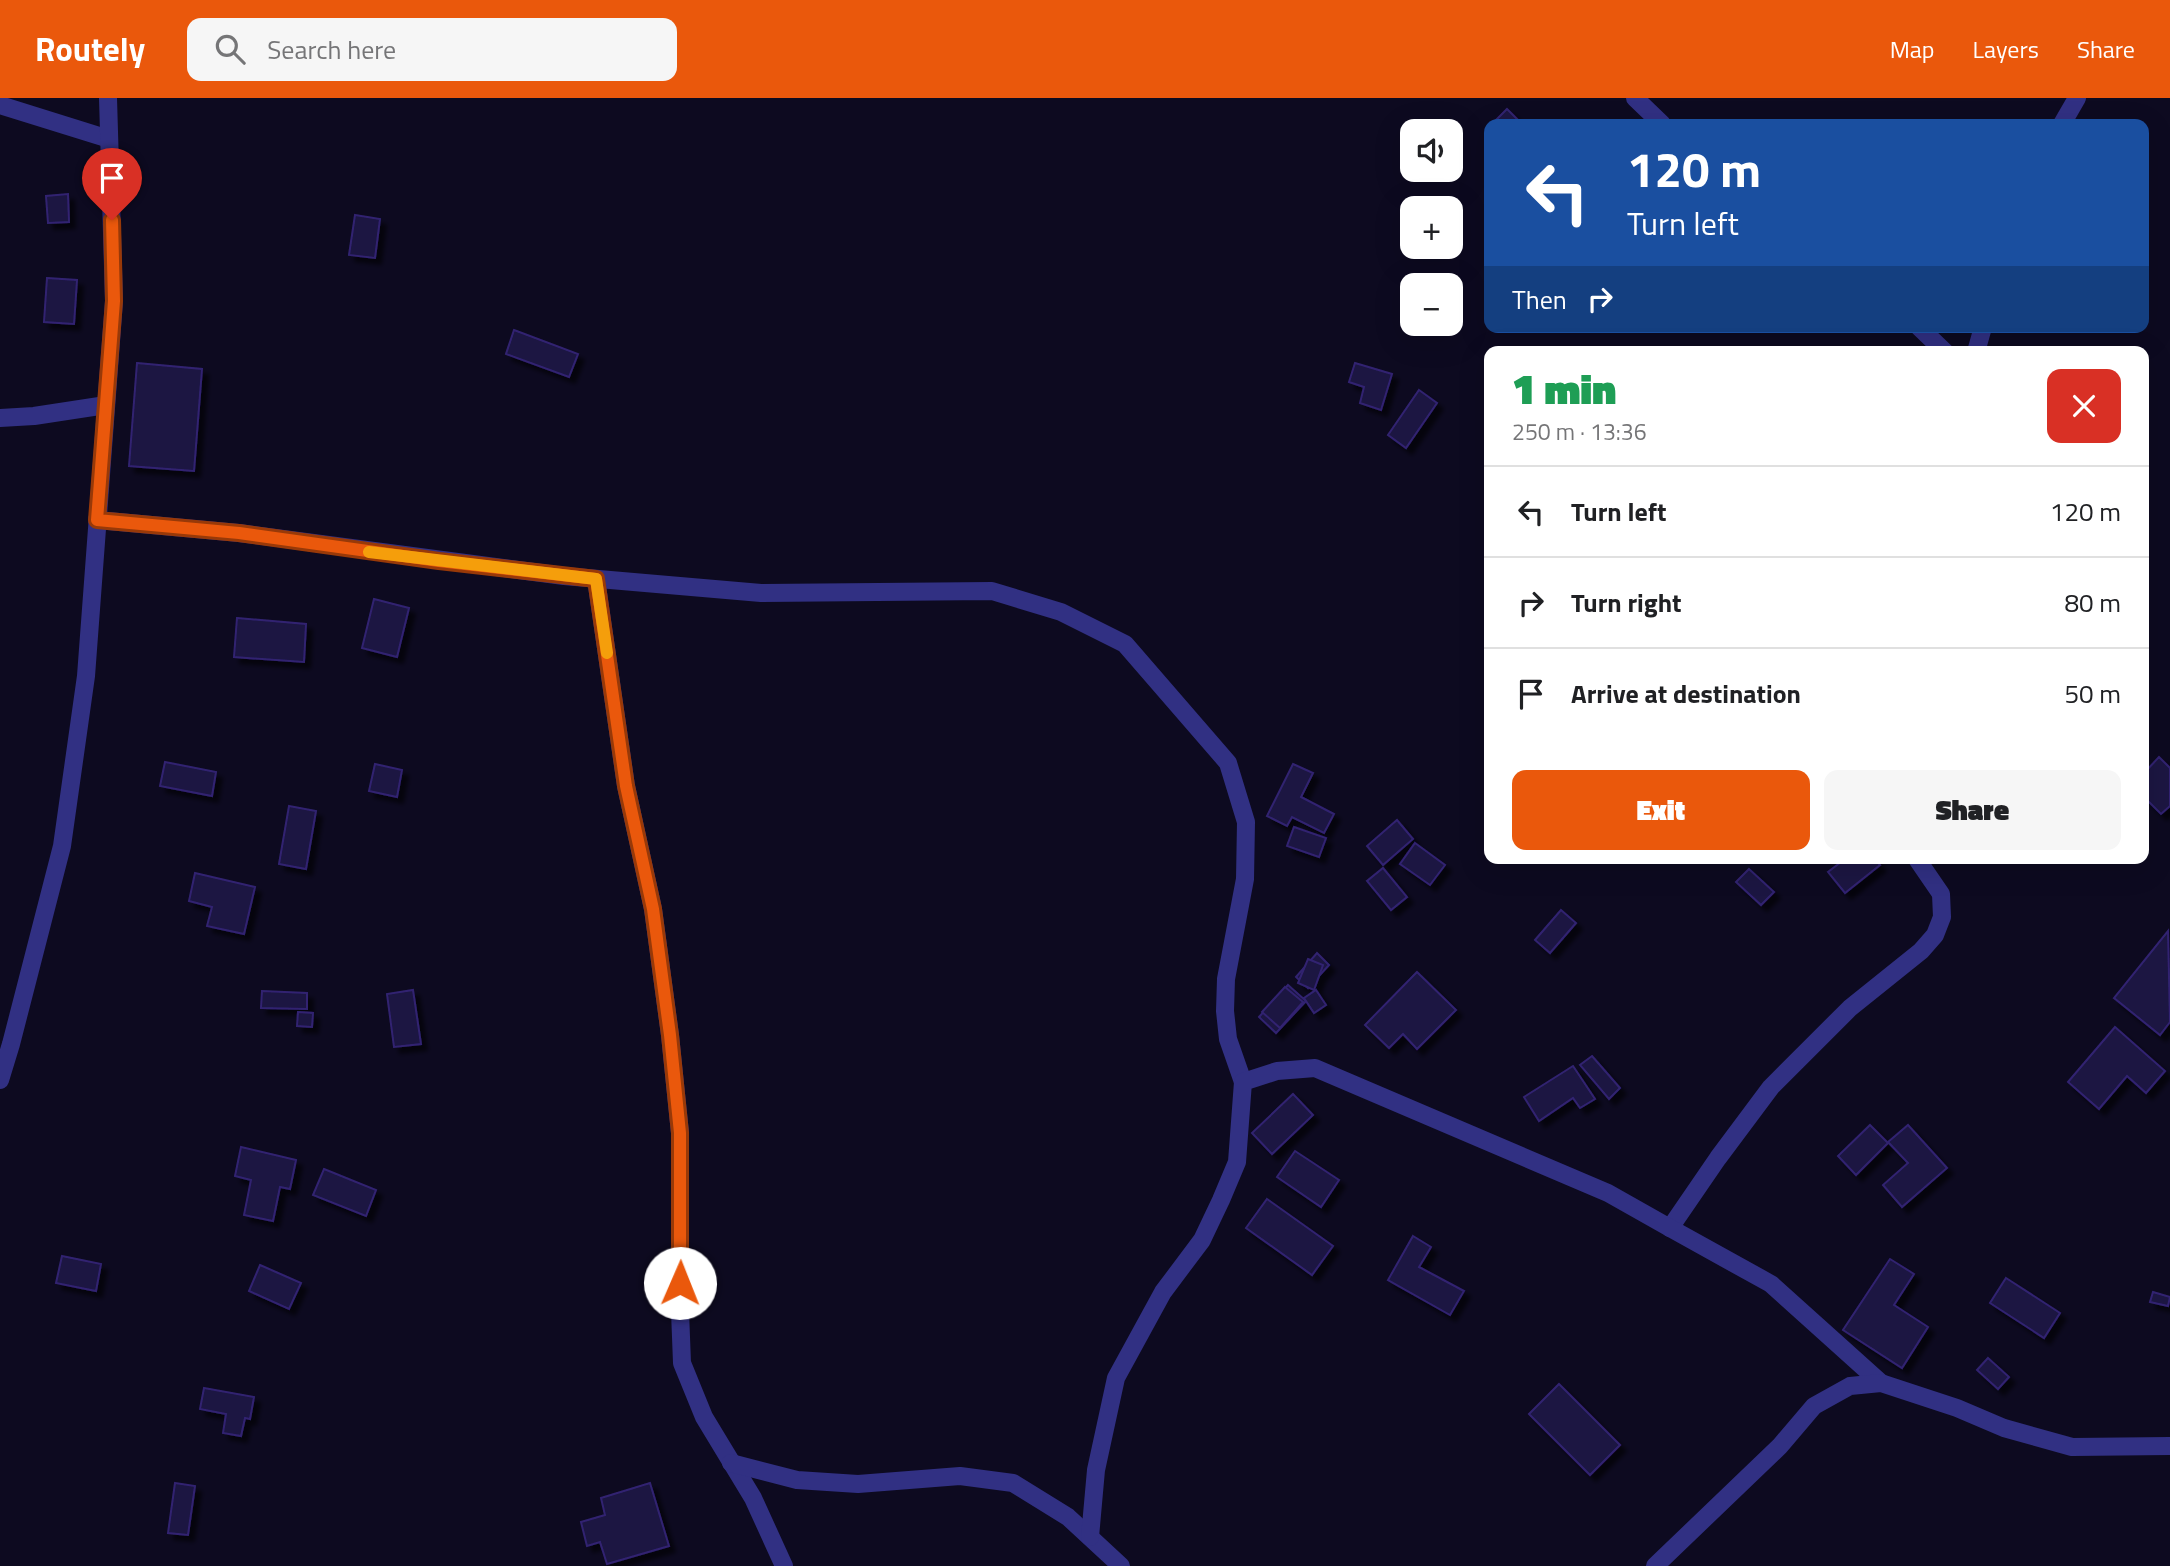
<!DOCTYPE html>
<meta charset="utf-8">
<style>
:root{--surface:#fff;--page:#f6f6f6;--text:#202124;--muted:#757577;--line:#e0e0e0;--accent:#ea580c}
body{margin:0;font-family:"Titillium Web",sans-serif;background:var(--page);color:var(--text);height:100vh;display:flex;flex-direction:column;font-size:26px;white-space:nowrap}
*{box-sizing:border-box;margin:0}
p{font-size:23px;color:var(--muted)}
.icon{flex:none;width:38px;height:38px;fill:none;stroke:currentColor;stroke-width:2;stroke-linecap:round;stroke-linejoin:round}
.map{position:relative;flex:1;overflow:hidden}
.side{position:absolute;left:1484px;top:248px;width:665px;height:518px;display:flex;flex-direction:column;background:var(--surface);border-radius:14px;box-shadow:0 7px 28px #0002}
.side>*{flex:none}
.guide{position:absolute;left:1484px;top:21px;width:665px;height:214px;border-radius:14px;box-shadow:0 7px 28px #0002;background:#1a4fa0;color:#fff;overflow:hidden}
.tools{position:absolute;left:1400px;top:21px;display:grid;gap:14px}
.tools a{display:grid;place-items:center;width:63px;height:63px;border-radius:14px;background:var(--surface);box-shadow:0 7px 28px #0002;font-size:35px}
.pin{position:absolute;display:grid;place-items:center;width:60px;height:60px;color:#fff;margin:-72px -30px;border-radius:50% 50% 50% 0;rotate:-45deg;box-shadow:0 0 7px #0007}
.pin .icon{rotate:45deg}
.me{position:absolute;width:77px;margin:-38px;rotate:1deg;stroke-linejoin:round;filter:drop-shadow(0 0 5px #0008)}
.turn{display:flex;align-items:center;gap:24px;height:147px;padding:0 28px;font-size:32px}
.turn .icon{width:91px;height:91px;stroke-width:2.5}
.turn b{display:block;font-size:49px;line-height:60px}
.then{display:flex;align-items:center;height:66px;padding:0 28px;background:#0003;gap:14px;font-size:26px}
.round{display:grid;place-items:center;flex:none;width:74px;height:74px;border-radius:14px;background:var(--page)}
.headline{display:flex;align-items:center;justify-content:space-between;height:119px;padding:0 28px}
h1{font-size:42px;font-weight:800;line-height:52px;color:#1e9e55}
.cta{display:flex;gap:14px;margin-top:auto;padding:14px 28px}
.cta a{flex:1;height:80px;border-radius:14px;background:var(--accent);color:#fff;font-size:28px;font-weight:800;line-height:80px;text-align:center}
.cta a+a{background:var(--page);color:var(--text)}
ul{padding:0;list-style:none}
li{display:flex;align-items:center;gap:21px;height:91px;padding:0 28px;border-top:2px solid var(--line)}
li div{flex:1}
li b{display:block;font-size:26px}
li em{font-style:normal}
header{display:flex;align-items:center;gap:42px;box-sizing:border-box;height:98px;padding:0 35px;background:var(--accent);color:#fff}
header strong{font-size:33px}
nav{display:flex;gap:38px;margin-inline-start:auto;font-size:24px}
.search{width:490px;height:63px;background:var(--page);display:flex;align-items:center;gap:18px;box-sizing:border-box;padding:0 24px;border-radius:14px;color:var(--muted);font-size:26px}
.map>svg:first-child{display:block}
</style>
<header>
<strong>Routely</strong>
<div class="search"><svg class="icon" aria-label="search" viewBox="0 0 24 24"><circle cx="10" cy="10" r="6"/><path d="M15 15l6 6"/></svg>Search here</div>
<nav><a>Map</a><a>Layers</a><a>Share</a></nav>
</header>
<div class="map">
<svg width="2170" height="1468" viewBox="0 0 2170 1468">
<defs>
<filter id="shadow"><feDropShadow dx="6" dy="6" stdDeviation="2" flood-color="#0009"/></filter>
</defs>
<rect width="100%" height="100%" fill="#0d0a20"/>
<g fill="#1c1542" stroke="#312471" stroke-width="2" filter="url(#shadow)">
<polygon points="1507,11 1522,26 1492,26"/>
<polygon points="68,96 69,124 48,125 46,98"/>
<polygon points="355,117 380,121 375,160 349,157"/>
<polygon points="47,180 77,182 74,226 44,224"/>
<polygon points="514,232 578,256 569,279 506,256"/>
<polygon points="137,265 202,271 194,373 129,368"/>
<polygon points="1355,265 1392,276 1381,312 1360,305 1364,289 1349,284"/>
<polygon points="1419,292 1437,305 1406,350 1388,337"/>
<polygon points="374,501 409,510 397,559 362,550"/>
<polygon points="237,520 306,526 304,564 234,559"/>
<polygon points="2159,659 2170,670 2170,708 2161,716 2144,699 2144,672 2146,673"/>
<polygon points="165,664 216,674 212,698 160,688"/>
<polygon points="375,666 402,672 397,699 369,693"/>
<polygon points="1293,666 1313,675 1301,699 1334,716 1324,735 1292,719 1287,728 1267,718"/>
<polygon points="289,708 316,713 306,771 279,766"/>
<polygon points="1397,722 1413,741 1383,767 1367,748"/>
<polygon points="1294,729 1326,740 1319,759 1287,748"/>
<polygon points="1415,745 1445,767 1430,787 1400,766"/>
<polygon points="1845,761 1875,761 1880,767 1845,795 1828,774"/>
<polygon points="1383,770 1407,799 1391,812 1367,783"/>
<polygon points="1749,771 1774,794 1761,807 1736,784"/>
<polygon points="195,775 255,789 244,836 207,828 212,809 189,803"/>
<polygon points="1561,812 1576,825 1550,855 1535,842"/>
<polygon points="2168,833 2170,924 2160,937 2114,900"/>
<polygon points="1317,855 1329,867 1308,890 1296,879"/>
<polygon points="1308,861 1323,867 1314,892 1298,885"/>
<polygon points="1417,874 1456,912 1417,951 1403,936 1389,950 1365,927"/>
<polygon points="1288,887 1306,903 1276,935 1259,919"/>
<polygon points="1285,889 1303,904 1280,930 1262,914"/>
<polygon points="413,892 421,946 394,949 387,896"/>
<polygon points="1316,892 1326,907 1314,915 1304,900"/>
<polygon points="262,893 307,895 307,911 261,910"/>
<polygon points="298,914 313,915 312,929 297,928"/>
<polygon points="2115,929 2165,973 2146,995 2127,978 2099,1011 2068,984"/>
<polygon points="1592,958 1620,990 1609,1001 1580,967"/>
<polygon points="1573,968 1595,1001 1580,1010 1573,1000 1539,1023 1524,999"/>
<polygon points="1293,996 1313,1017 1272,1056 1252,1035"/>
<polygon points="1870,1027 1888,1045 1856,1077 1838,1058"/>
<polygon points="1908,1027 1947,1070 1902,1109 1883,1087 1908,1065 1888,1044"/>
<polygon points="241,1049 296,1062 290,1091 280,1089 273,1123 244,1117 251,1082 235,1078"/>
<polygon points="1295,1053 1339,1082 1321,1109 1277,1079"/>
<polygon points="324,1071 376,1092 366,1118 313,1097"/>
<polygon points="1267,1101 1333,1148 1312,1177 1246,1130"/>
<polygon points="1413,1138 1431,1149 1419,1169 1464,1193 1450,1217 1388,1182"/>
<polygon points="62,1158 101,1166 96,1193 56,1185"/>
<polygon points="1890,1161 1914,1176 1894,1207 1928,1229 1902,1270 1843,1232"/>
<polygon points="260,1167 301,1185 289,1211 249,1193"/>
<polygon points="2006,1180 2060,1215 2044,1240 1990,1205"/>
<polygon points="2153,1194 2170,1199 2168,1208 2150,1204"/>
<polygon points="1988,1260 2009,1279 1998,1291 1977,1272"/>
<polygon points="1559,1286 1620,1347 1590,1377 1529,1316"/>
<polygon points="204,1290 254,1299 250,1321 245,1320 241,1338 223,1335 226,1316 200,1311"/>
<polygon points="175,1385 195,1388 188,1437 168,1435"/>
<polygon points="650,1385 669,1448 607,1466 600,1444 587,1448 581,1424 605,1417 601,1400"/>
</g>
<g fill="none" stroke-linecap="round" stroke-linejoin="round">
<g stroke="#313083" stroke-width="18">
<polyline points="1635,0 1662,26"/>
<polyline points="0,7 109,41"/>
<polyline points="2062,26 2077,0"/>
<polyline points="1919,229 1945,254"/>
<polyline points="1976,254 1983,229"/>
<polyline points="0,320 34,318 106,307"/>
<polyline points="97,422 239,435 564,478 761,495 992,493 1061,514 1125,546 1228,665 1246,724 1245,781 1226,881 1225,913 1228,941 1243,984"/>
<polyline points="596,481 626,688 653,811 670,937 680,1035 680,1213 682,1265 704,1319 753,1400 784,1468"/>
<polyline points="0,982 11,946 62,748 86,578 114,203 108,0"/>
<polyline points="1670,1130 1718,1060 1771,989 1850,910 1921,853 1935,837 1942,819 1941,796 1917,761"/>
<polyline points="731,1365 797,1382 858,1386 960,1378 1013,1385 1068,1419 1121,1468"/>
<polyline points="1090,1439 1096,1372 1116,1280 1163,1194 1202,1142 1221,1102 1237,1064 1243,984 1277,973 1315,970 1608,1095 1670,1130 1771,1186 1881,1285"/>
<polyline points="1655,1468 1780,1348 1814,1308 1850,1288 1881,1285 1957,1310 2004,1330 2072,1349 2170,1348"/>
</g>
</g>
<g fill="none" stroke-linecap="round" stroke-linejoin="round">
<defs>
<polyline id="route" points="112,122 114,203 97,422 239,435 439,463 596,481 626,688 653,811 670,937 680,1035 680,1185"/>
</defs>
<use href="#route" stroke="#983908" stroke-width="18"/>
<use href="#route" stroke="#ea580c" stroke-width="12"/>
<polyline stroke="#f59e0b" stroke-width="12" points="369,454 596,481 607,555"/>
</g>
</svg>
<div class="tools">
<a><svg class="icon" aria-label="sound" viewBox="0 0 24 24"><path d="M4 9h4l5-4v14l-5-4H4zM17 9q2 3 0 6"/></svg></a>
<a>+</a>
<a>−</a>
</div>
<div class="pin" style="left:112px;top:122px;background:#d93025"><svg class="icon" aria-label="arrive" viewBox="0 0 24 24"><path d="M6 21V4h12l-3 4 3 4H6"/></svg></div>
<svg class="me" style="left:680px;top:1185px" viewBox="-20 -20 40 40"><circle r="19" fill="#fff"/><path d="M0-13L10 11 0 6-10 11z" fill="#ea580c"/></svg>
<div class="guide">
<div class="turn"><svg class="icon" aria-label="left" viewBox="0 0 24 24"><path d="M17 20v-9H6M10 6l-5 5 5 5"/></svg><div><b>120 m</b>Turn left</div></div>
<div class="then">Then<svg class="icon" aria-label="right" viewBox="0 0 24 24"><path d="M7 20v-9h11M14 6l5 5-5 5"/></svg></div>
</div>
<section class="side">
<div class="headline"><div><h1>1 min</h1><p>250 m · 13:36</p></div><a class="round" style="background:#d93025;color:#fff"><svg class="icon" aria-label="close" viewBox="0 0 24 24"><path d="M6 6l12 12M18 6L6 18"/></svg></a></div>
<ul>
<li><svg class="icon" aria-label="left" viewBox="0 0 24 24"><path d="M17 20v-9H6M10 6l-5 5 5 5"/></svg><div><b>Turn left</b></div><em>120 m</em></li>
<li><svg class="icon" aria-label="right" viewBox="0 0 24 24"><path d="M7 20v-9h11M14 6l5 5-5 5"/></svg><div><b>Turn right</b></div><em>80 m</em></li>
<li><svg class="icon" aria-label="arrive" viewBox="0 0 24 24"><path d="M6 21V4h12l-3 4 3 4H6"/></svg><div><b>Arrive at destination</b></div><em>50 m</em></li>
</ul>
<div class="cta"><a>Exit</a><a>Share</a></div>
</section>
</div>
